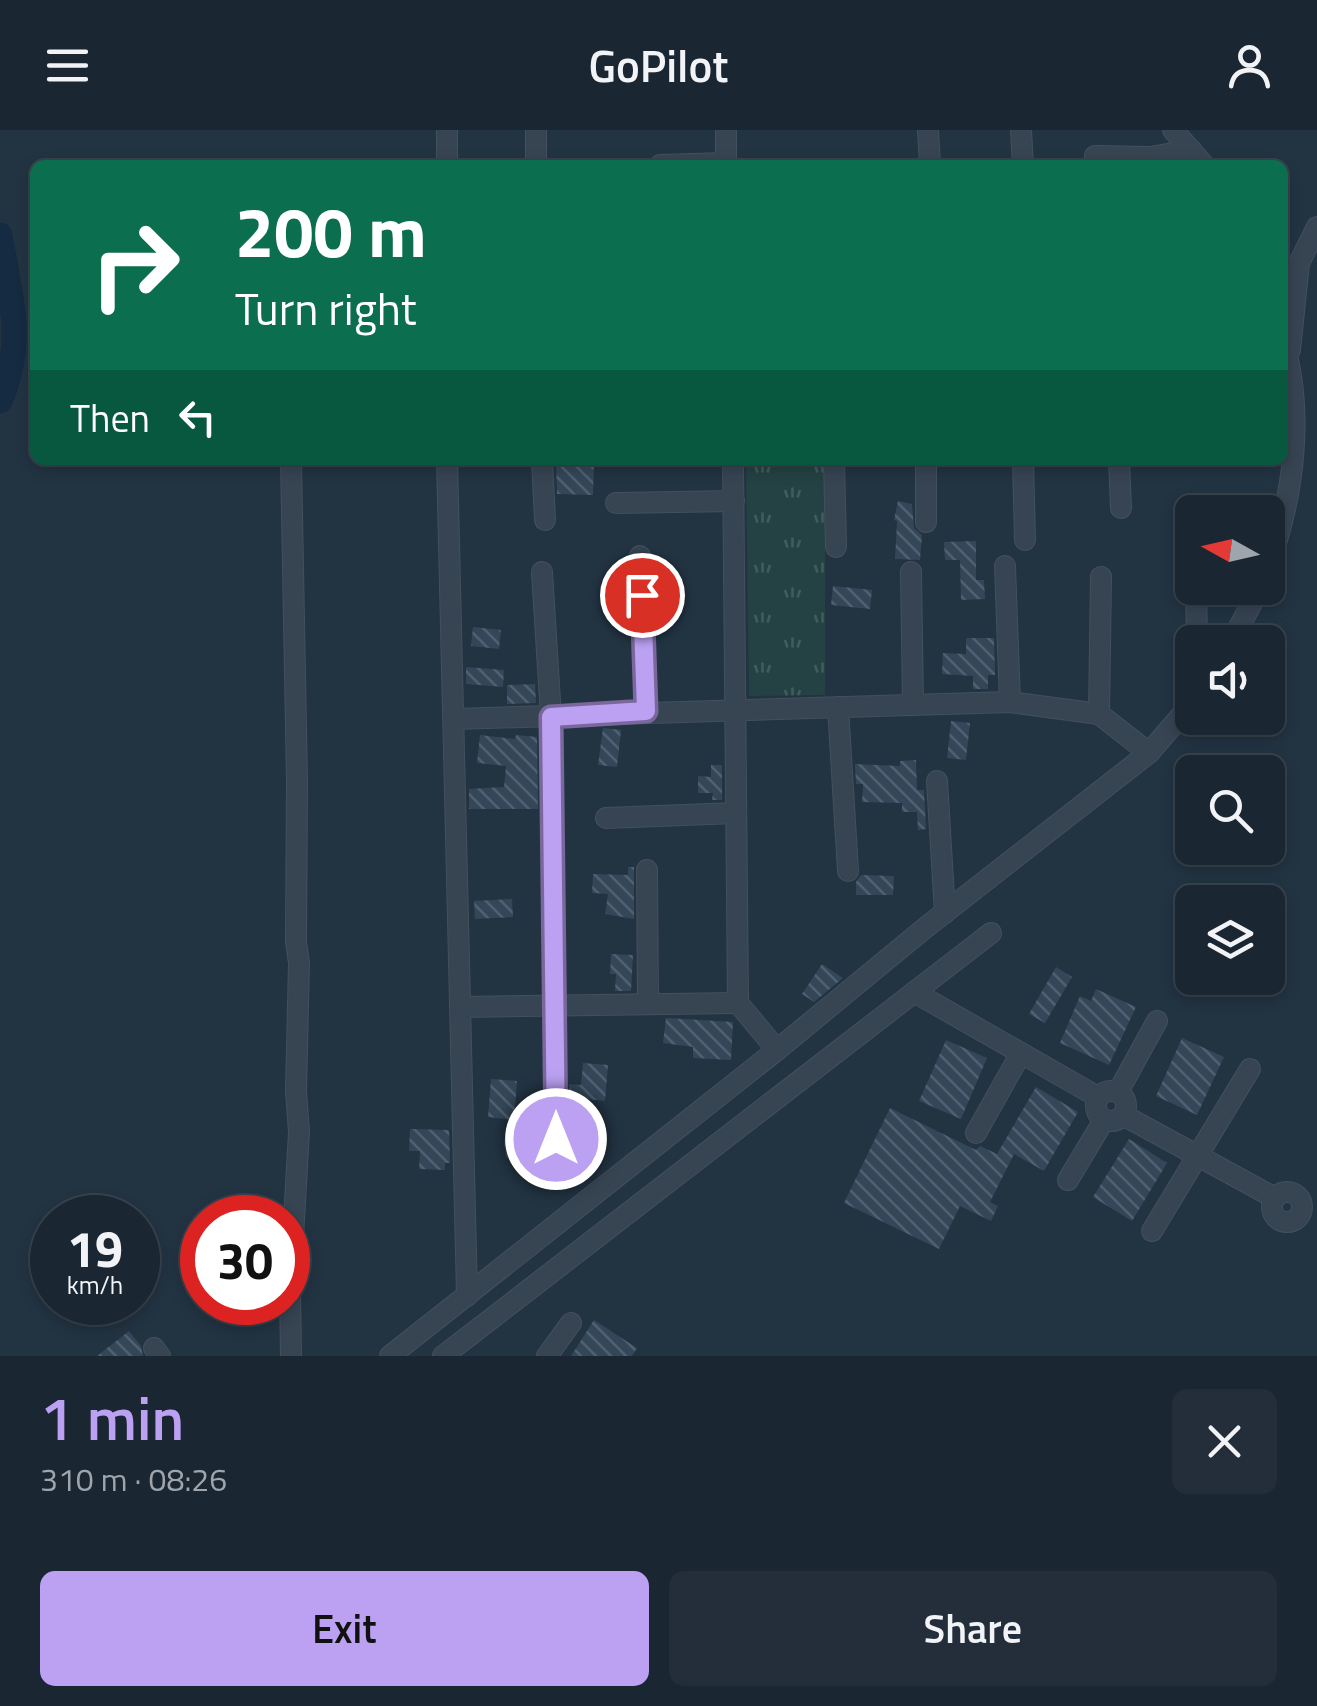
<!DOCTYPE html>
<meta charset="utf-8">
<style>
:root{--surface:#1a2632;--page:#232e3a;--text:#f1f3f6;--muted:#9fa5ac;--line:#38434d;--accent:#bca0f2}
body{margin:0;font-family:"Titillium Web",sans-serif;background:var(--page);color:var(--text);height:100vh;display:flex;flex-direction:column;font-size:38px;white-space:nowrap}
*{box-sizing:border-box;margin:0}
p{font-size:32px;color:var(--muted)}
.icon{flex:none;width:55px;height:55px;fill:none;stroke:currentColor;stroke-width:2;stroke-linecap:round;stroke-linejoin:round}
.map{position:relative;height:1226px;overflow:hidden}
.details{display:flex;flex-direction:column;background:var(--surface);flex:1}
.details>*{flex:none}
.top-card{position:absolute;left:30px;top:30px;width:1258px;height:305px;border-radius:15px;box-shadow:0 5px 15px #0003,0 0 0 2px var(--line);background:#0b6e4f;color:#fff;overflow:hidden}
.needle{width:65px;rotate:278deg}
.controls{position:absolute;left:1175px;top:365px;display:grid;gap:20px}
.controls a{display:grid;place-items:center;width:110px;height:110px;border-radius:15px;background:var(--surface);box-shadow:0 5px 15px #0003,0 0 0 2px var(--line);font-size:50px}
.speed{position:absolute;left:30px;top:1065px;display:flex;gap:20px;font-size:50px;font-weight:700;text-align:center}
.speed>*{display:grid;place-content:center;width:130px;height:130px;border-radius:50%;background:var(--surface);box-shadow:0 5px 15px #0003,0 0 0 2px var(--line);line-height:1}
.speed small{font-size:25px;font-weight:400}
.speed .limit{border:15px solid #d22;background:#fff;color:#111}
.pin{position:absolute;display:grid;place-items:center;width:85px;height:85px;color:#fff;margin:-42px;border:5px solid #fff;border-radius:50%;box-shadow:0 2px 10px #0007}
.me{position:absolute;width:110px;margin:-55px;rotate:0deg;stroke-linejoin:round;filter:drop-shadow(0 0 8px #0008)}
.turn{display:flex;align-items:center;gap:35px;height:210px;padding:0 40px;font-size:45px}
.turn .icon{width:130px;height:130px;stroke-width:2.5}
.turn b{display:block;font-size:70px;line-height:85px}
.then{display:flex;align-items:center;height:95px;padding:0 40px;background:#0003;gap:20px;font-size:38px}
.round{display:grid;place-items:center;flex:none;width:105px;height:105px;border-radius:15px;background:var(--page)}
.head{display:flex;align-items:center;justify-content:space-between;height:170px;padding:0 40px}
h1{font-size:60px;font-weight:600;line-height:75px;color:var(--accent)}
.primary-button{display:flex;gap:20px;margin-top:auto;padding:20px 40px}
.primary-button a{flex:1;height:115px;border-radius:15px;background:var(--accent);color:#111;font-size:40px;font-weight:600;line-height:115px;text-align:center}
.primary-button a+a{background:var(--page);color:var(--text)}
header{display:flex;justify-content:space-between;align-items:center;height:130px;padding:0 40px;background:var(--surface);font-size:45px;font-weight:600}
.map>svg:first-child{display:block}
</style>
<header><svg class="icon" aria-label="menu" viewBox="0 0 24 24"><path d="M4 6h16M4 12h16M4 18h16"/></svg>GoPilot<svg class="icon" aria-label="person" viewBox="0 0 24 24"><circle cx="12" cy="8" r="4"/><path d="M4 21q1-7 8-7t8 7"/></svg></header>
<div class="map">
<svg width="1317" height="1226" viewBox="0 0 1317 1226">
<defs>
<pattern id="park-tufts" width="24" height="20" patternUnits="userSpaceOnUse" patternTransform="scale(2.5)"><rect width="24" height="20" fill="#244243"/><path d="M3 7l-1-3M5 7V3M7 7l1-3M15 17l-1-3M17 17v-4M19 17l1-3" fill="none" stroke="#415c5d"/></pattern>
<pattern id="building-back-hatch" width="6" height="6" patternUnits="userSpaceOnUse" patternTransform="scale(2.5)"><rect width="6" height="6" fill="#344759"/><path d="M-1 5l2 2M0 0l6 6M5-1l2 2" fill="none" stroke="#4f6070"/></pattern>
</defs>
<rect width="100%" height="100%" fill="#223342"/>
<polygon fill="url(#park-tufts)" points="746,330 825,330 825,565 749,566"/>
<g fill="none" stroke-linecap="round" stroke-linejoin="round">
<path stroke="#142b41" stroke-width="25" d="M0,105c10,62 26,106 0,166"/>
</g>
<g fill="url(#building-back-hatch)">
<polygon points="556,330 594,330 593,365 557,364"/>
<polygon points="898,371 912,374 914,398 922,405 920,430 895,429 897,391 894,390"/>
<polygon points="976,411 976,450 984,450 985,469 961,470 960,430 945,430 944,412"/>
<polygon points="833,456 872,460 870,479 831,475"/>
<polygon points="473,497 501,500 499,519 471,516"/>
<polygon points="966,508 994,508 995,545 988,545 988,559 973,559 973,546 942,544 943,523 966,524"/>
<polygon points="466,537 504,540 503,557 466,554"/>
<polygon points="535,554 536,573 507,574 507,555"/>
<polygon points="951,591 970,593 966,630 947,628"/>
<polygon points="603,598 621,600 617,637 598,635"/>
<polygon points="480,605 515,609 516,605 537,607 538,679 469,679 469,659 504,657 506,636 477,633"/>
<polygon points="916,630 917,660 924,660 926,699 918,700 917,682 902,682 902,673 862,672 863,654 856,654 855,634 900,636 900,631"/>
<polygon points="711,635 722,635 722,670 712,670 713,663 698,663 698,646 711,647"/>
<polygon points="628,737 634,737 634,789 605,784 608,764 592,763 593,744 628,745"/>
<polygon points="861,745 894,746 893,765 856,765 856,752"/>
<polygon points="512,769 513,787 475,789 474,771"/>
<polygon points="611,824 633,825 631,861 615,861 616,844 610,844"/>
<polygon points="822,834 843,848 814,872 802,864"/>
<polygon points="1056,837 1072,847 1045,893 1029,884"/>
<polygon points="1096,859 1136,877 1109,935 1060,913 1080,866 1091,871"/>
<polygon points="666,888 733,892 731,930 693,928 693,917 663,913"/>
<polygon points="1182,908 1224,927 1197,985 1156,966"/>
<polygon points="946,910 987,928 961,989 919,971"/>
<polygon points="583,933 608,935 605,971 569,967 569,954 581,955"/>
<polygon points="491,949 517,951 514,990 488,987"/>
<polygon points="1036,957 1078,982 1044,1041 1014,1024 990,1072 998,1076 991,1091 960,1076 939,1119 844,1073 890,978 976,1020 980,1016 997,1024"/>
<polygon points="410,999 449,1000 450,1033 445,1033 445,1040 419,1039 420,1021 409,1021"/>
<polygon points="542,1006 544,1015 551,1024 506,1028 504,1009"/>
<polygon points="1129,1009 1167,1033 1132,1091 1093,1067"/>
<polygon points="594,1190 637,1218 632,1226 571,1226"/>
<polygon points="129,1201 141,1216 143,1226 97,1226"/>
</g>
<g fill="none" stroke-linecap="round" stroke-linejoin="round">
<defs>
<g id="minor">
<polyline points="536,0 536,35"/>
<polyline points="726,0 726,35"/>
<polyline points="928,0 930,35"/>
<polyline points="1021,0 1023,35"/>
<polyline points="1173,0 1204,35"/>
<polyline points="1095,26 1150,27 1191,20"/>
<polyline points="447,35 447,0"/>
<polyline points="660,35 726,33"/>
<polyline points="1290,220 1299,133 1317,97"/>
<polyline points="447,330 467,1166"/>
<polyline points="542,330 545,390"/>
<polyline points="733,330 738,873 777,920"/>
<polyline points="834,330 836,417"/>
<polyline points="926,330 926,392"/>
<polyline points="1023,330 1025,410"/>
<polyline points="1119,330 1121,378"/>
<polyline points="616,373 734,371"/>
<polyline points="640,426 646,581"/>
<polyline points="1005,436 1010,572"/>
<path d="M1268,437c26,-71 37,-156 14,-230"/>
<polyline points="542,442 551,587 556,1009"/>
<polyline points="911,442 913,575"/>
<polyline points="1196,458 1197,512"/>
<polyline points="1231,512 1260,458"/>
<polyline points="838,577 848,741"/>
<polyline points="1099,584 1101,447"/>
<polyline points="455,589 1010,572 1099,584 1149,623"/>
<polyline points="937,651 945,783"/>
<polyline points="606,688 736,683"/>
<polyline points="647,740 648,872"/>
<polyline points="914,862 1098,967"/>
<polyline points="460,877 738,873"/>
<circle cx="1111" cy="976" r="15"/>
<polyline points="1118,962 1157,891"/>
<polyline points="1123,985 1275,1068"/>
<polyline points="976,1003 1021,923"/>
<polyline points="1068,1050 1104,990"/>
<circle cx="1287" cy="1077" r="15"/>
<polyline points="1152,1101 1250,939"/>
<polyline points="154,1218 160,1226"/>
<polyline points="291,1226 290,1160 299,1002 296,961 299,833 296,812 297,652 291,330"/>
<polyline points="390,1226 777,920 925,798 1149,623 1192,573"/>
<polyline points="443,1226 991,803"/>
<polyline points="547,1226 571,1193"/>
</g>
</defs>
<use href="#minor" stroke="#43505e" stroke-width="22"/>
<use href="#minor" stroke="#374452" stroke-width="20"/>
</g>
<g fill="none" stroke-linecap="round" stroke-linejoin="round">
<defs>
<polyline id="route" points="556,1009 551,587 646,581 642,465"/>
</defs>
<use href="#route" stroke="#7a689d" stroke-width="25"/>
<use href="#route" stroke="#bca0f2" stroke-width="18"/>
</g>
</svg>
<div class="controls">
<a><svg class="needle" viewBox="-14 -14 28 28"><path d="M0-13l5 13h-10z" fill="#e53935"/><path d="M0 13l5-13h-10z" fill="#9fa5ac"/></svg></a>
<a><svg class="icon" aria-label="sound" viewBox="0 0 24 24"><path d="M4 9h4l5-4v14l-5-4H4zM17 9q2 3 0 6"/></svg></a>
<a><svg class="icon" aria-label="search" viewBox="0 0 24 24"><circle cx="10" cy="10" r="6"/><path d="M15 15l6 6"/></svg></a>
<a><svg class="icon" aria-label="layers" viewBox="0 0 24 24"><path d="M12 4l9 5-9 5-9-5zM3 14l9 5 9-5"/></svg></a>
</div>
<div class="speed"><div>19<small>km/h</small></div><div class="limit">30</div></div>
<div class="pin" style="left:642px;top:465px;background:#d93025"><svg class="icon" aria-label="arrive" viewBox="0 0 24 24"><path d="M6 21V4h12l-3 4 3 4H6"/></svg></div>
<svg class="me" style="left:556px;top:1009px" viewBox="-20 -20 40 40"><circle r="17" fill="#bca0f2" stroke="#fff" stroke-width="3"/><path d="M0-11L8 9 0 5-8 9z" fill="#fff"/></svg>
<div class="top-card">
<div class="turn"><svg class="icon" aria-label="right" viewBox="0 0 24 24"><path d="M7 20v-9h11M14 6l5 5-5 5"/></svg><div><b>200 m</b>Turn right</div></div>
<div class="then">Then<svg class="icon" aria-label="left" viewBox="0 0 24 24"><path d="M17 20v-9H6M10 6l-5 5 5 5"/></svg></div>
</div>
</div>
<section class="details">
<div class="head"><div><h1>1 min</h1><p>310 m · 08:26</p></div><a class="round"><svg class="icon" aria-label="close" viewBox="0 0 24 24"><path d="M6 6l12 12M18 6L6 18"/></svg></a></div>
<div class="primary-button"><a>Exit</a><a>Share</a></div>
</section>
